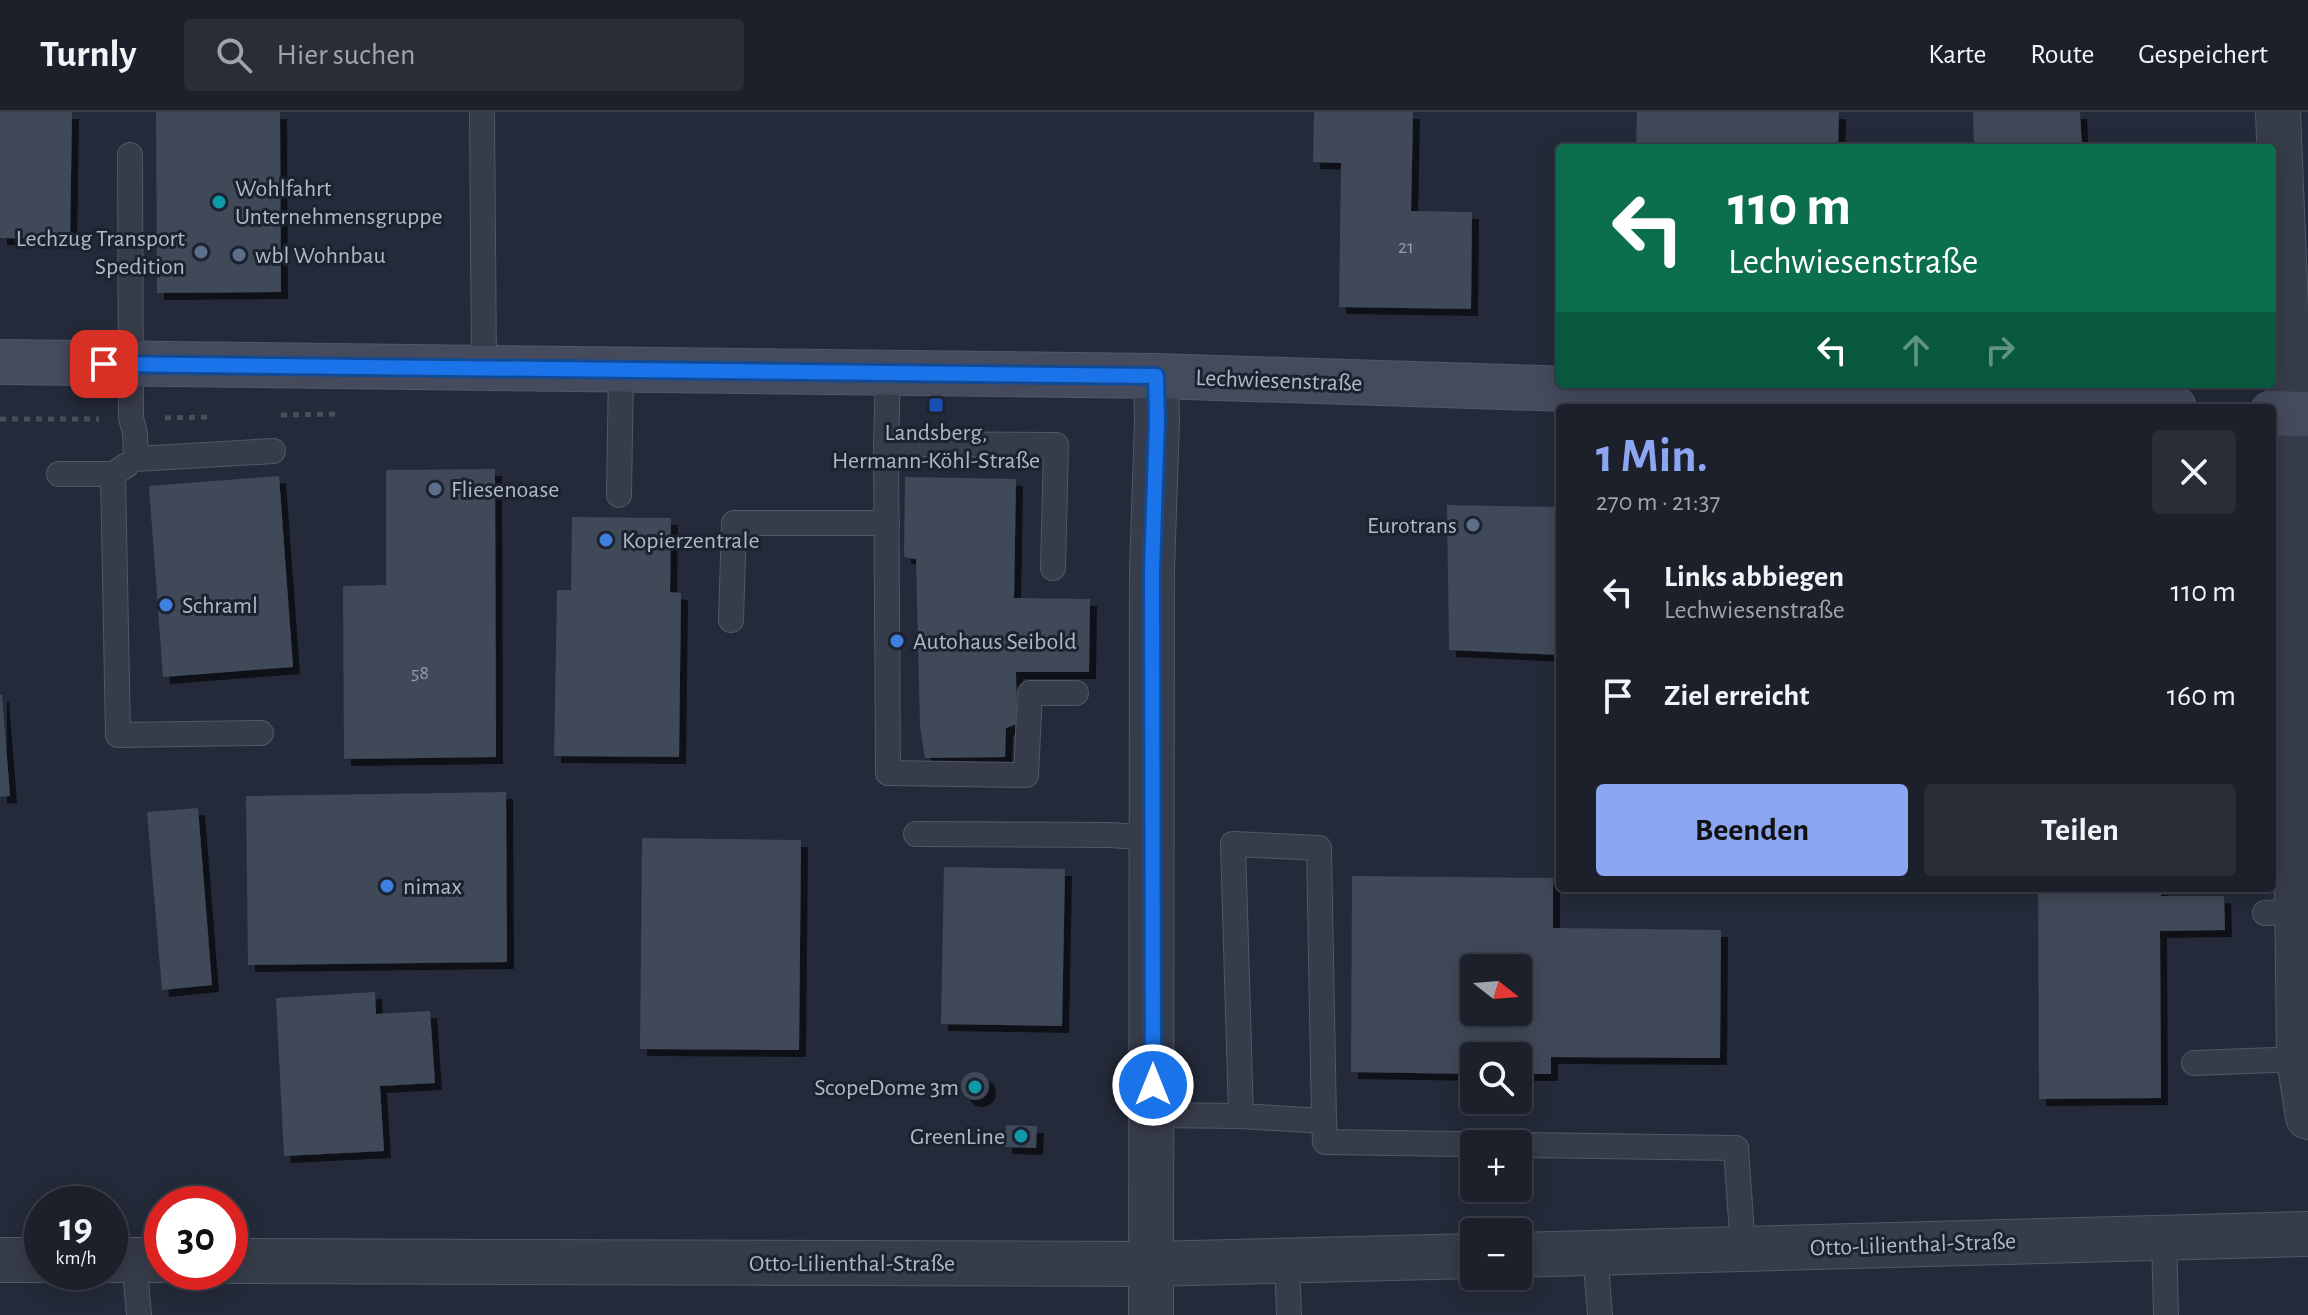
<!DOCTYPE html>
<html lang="de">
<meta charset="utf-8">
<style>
:root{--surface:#1b202b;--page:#282d37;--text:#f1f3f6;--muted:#a0a3a9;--line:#393e47;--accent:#8ca6f1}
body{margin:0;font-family:"Alegreya Sans",sans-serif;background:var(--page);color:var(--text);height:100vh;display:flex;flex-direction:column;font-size:30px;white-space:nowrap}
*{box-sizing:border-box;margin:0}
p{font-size:26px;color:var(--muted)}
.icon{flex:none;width:44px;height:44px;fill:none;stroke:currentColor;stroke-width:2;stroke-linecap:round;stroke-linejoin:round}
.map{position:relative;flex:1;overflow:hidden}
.sheet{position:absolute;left:1556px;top:292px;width:720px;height:488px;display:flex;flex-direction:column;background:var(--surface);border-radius:8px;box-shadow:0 4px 20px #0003,0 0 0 2px var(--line)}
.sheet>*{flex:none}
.hud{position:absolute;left:1556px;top:32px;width:720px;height:244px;border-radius:8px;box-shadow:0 4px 20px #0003,0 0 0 2px var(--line);background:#0b6e4f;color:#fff;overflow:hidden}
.needle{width:52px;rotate:107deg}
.buttons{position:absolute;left:1460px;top:842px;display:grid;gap:16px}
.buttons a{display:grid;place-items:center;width:72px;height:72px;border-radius:8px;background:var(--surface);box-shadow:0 4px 20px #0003,0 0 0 2px var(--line);font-size:40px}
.speed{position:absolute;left:24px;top:1074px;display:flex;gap:16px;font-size:40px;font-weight:700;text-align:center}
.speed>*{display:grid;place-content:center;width:104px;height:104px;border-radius:50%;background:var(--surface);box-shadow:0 4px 20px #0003,0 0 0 2px var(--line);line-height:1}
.speed small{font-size:20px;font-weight:400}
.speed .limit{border:12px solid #d22;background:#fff;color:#111}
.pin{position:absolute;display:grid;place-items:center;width:68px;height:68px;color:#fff;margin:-34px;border-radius:16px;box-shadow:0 4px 12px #0006}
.me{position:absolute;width:88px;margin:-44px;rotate:0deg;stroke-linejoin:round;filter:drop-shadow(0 0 6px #0008)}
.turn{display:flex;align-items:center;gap:28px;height:168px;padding:0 40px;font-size:36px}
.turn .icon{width:104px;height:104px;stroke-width:2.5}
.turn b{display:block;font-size:56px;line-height:68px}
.lanes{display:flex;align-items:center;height:76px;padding:0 40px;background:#0003;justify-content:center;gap:40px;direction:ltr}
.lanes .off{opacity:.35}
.round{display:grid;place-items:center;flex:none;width:84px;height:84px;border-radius:8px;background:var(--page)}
.headline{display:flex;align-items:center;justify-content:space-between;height:136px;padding:0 40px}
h1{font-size:48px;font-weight:700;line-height:60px;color:var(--accent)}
.button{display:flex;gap:16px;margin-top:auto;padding:16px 40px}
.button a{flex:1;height:92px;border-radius:8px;background:var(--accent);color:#111;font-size:32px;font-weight:700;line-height:92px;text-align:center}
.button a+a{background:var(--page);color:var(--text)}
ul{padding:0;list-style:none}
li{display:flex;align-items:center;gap:24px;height:104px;padding:0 40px}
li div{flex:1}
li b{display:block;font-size:30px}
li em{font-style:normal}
header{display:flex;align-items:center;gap:48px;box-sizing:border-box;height:112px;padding:0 40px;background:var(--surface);border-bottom:2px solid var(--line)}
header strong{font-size:38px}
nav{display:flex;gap:44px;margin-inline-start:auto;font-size:28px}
.search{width:560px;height:72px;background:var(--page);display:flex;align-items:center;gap:20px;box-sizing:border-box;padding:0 28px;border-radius:8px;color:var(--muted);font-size:30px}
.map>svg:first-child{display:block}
</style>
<header>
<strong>Turnly</strong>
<div class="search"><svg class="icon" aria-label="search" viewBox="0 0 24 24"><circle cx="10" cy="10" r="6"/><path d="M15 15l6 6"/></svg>Hier suchen</div>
<nav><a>Karte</a><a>Route</a><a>Gespeichert</a></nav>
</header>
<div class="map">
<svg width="2308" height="1203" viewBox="0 0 2308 1203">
<defs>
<filter id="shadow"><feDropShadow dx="7" dy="7" stdDeviation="0" flood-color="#0009"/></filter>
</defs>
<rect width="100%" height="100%" fill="#242a39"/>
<g fill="#404859" fill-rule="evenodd" filter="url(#shadow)">
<polygon points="0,0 72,0 70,127 0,126"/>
<polygon points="156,0 280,0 281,180 157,181"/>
<polygon points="1314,0 1413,0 1411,99 1472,100 1471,197 1339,195 1341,51 1313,50"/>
<polygon points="1637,0 1839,0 1838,36 1636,36"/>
<polygon points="1973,0 2080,0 2082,36 1974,36"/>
<polygon points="495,357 496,645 344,647 343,474 386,473 386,358"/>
<polygon points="279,364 293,555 163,565 149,374"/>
<polygon points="905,365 1016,367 1014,486 1090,487 1089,560 1016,560 1017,612 1006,616 1005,645 925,646 920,615 916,447 904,445"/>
<polygon points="1447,393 1560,395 1560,543 1449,538"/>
<polygon points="572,405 671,406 670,480 681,481 679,645 554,644 557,478 571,478"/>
<polygon points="0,583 2,583 10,684 0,685"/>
<polygon points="506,680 507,850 248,853 246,684"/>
<polygon points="198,696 212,873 162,878 147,700"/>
<polygon points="642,726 801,728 799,938 640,937"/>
<polygon points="944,755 1065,757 1062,914 941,912"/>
<path d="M1352,764l201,2v50l168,2 -1,128 -169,-1v17h-33v-18h-44v18l-123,-2zM1474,856h44v44h-44z"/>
<polygon points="2161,776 2161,784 2224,784 2225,818 2160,819 2161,986 2039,987 2038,777"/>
<polygon points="375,880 376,902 430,899 435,971 380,974 384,1039 284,1044 276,886"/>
<circle cx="975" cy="974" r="14"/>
<polygon points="1006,1013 1037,1014 1036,1036 1005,1035"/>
</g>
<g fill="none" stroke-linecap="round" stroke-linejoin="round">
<defs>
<g id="lane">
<polyline points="482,0 484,256"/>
<polyline points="130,43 131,306 135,321 136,347 273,339"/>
<polyline points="888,261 886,332 1056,333 1053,456"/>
<polyline points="886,332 888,661 1026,663 1030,581 1076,581"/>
<polyline points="59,362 113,362 127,353"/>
<polyline points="113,362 118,623 261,621"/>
<polyline points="619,383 621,257"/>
<polyline points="731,508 734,411 887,411"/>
<polyline points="916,722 1110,723 1152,726"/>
<polyline points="2265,801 2298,799"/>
<polyline points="2194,951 2299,947"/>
<polyline points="1153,1003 1241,1004 1233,732 1319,736 1324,1009 1241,1004"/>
<polyline points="1324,1009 1325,1030 1736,1036 1743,1137"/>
<polyline points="2164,1125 2166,1203"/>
<polyline points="1595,1141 1600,1203"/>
<polyline points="134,1148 139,1203"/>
<polyline points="1287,1149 1289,1203"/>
</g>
<g id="street">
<polyline points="2278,0 2292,344 2299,947 2308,1005"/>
<polyline points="1518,1143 2308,1122"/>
<polyline points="0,1148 42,1148"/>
<polyline points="110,1148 162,1148"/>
<polyline points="230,1149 1150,1152 1474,1144"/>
<polyline points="1151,1203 1152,458 1157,309 1156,264"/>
</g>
<g id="secondary">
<polyline points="0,250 1156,264 2174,296"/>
<polyline points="2272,301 2308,302"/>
</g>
</defs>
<use href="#lane" stroke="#525765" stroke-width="26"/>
<use href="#street" stroke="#525765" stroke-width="46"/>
<use href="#secondary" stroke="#525765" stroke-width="46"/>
<g stroke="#435258" stroke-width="5" stroke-dasharray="6 6" stroke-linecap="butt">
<polyline points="281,303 339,302"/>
<polyline points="165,306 211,305"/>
<polyline points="0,307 99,307"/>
</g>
<use href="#lane" stroke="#373c4a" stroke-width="24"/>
<use href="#street" stroke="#373c4a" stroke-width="44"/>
<use href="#secondary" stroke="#454b5d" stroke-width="44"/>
</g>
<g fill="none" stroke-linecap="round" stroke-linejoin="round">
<defs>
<polyline id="route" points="104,252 1156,264 1157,309 1152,458 1153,973"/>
</defs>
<use href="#route" stroke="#114b97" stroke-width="20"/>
<use href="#route" stroke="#1a73e8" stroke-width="14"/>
</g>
<g fill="#0f9aa8" stroke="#1c222f" stroke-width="3">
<circle cx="219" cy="90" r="8"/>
<circle cx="975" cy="975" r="8"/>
<circle cx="1021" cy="1024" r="8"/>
</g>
<g fill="#5c6f8a" stroke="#1c222f" stroke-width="3">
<circle cx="201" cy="140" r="8"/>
<circle cx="239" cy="143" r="8"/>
<circle cx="435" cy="377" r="8"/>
<circle cx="1473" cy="413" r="8"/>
</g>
<rect fill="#1a4fb4" stroke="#1c222f" stroke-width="3" x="928" y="285" width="16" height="16" rx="4"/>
<g fill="#3f7fe0" stroke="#1c222f" stroke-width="3">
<circle cx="606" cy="428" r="8"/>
<circle cx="166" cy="493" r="8"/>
<circle cx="897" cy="529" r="8"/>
<circle cx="387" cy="774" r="8"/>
</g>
<g text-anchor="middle" stroke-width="6" stroke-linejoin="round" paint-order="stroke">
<g font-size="20" fill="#969bab">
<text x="1406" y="141">21</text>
<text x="420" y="567">58</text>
</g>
<g font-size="24" fill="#b2b7c6" stroke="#1c222f" text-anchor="start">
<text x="235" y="84">Wohlfahrt<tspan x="235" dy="28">Unternehmensgruppe</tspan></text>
<text x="185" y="134" text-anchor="end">Lechzug Transport<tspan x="185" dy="28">Spedition</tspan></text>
<text x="255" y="151">wbl Wohnbau</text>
<text x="936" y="328" text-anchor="middle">Landsberg,<tspan x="936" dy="28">Hermann-Köhl-Straße</tspan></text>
<text x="451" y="385">Fliesenoase</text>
<text x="1457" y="421" text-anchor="end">Eurotrans</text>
<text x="622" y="436">Kopierzentrale</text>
<text x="182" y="501">Schraml</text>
<text x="913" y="537">Autohaus Seibold</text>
<text x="403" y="782">nimax</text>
<text x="959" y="983" text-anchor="end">ScopeDome 3m</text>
<text x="1005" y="1032" text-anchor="end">GreenLine</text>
</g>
<g font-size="24" fill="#b2b7c6" stroke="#1c222f">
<text transform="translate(1279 268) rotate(2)" y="8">Lechwiesenstraße</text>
<text transform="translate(1913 1132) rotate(-2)" y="8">Otto-Lilienthal-Straße</text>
<text x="852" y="1159">Otto-Lilienthal-Straße</text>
</g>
</g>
</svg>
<div class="buttons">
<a><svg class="needle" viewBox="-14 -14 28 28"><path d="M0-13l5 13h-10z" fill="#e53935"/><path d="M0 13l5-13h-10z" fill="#a0a3a9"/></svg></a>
<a><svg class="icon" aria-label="search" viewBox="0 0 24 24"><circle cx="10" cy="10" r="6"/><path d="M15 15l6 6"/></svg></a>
<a>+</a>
<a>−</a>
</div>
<div class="speed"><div>19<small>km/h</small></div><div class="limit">30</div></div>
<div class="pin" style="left:104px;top:252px;background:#d93025"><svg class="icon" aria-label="arrive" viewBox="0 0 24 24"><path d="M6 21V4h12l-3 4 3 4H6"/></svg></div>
<svg class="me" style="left:1153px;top:973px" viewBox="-20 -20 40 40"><circle r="17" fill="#1a73e8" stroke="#fff" stroke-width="3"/><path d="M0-11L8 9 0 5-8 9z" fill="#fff"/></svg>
<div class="hud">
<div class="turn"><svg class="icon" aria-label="left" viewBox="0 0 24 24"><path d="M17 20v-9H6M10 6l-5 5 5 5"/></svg><div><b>110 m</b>Lechwiesenstraße</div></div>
<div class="lanes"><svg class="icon" aria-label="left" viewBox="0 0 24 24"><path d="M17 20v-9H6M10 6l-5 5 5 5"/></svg><svg class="icon off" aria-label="ahead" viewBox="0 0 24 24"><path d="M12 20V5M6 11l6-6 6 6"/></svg><svg class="icon off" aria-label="right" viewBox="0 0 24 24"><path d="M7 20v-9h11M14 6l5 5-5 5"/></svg></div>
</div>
<section class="sheet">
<div class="headline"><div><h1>1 Min.</h1><p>270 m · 21:37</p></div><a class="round"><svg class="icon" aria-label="close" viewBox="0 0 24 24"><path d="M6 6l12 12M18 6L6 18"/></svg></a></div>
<ul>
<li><svg class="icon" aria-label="left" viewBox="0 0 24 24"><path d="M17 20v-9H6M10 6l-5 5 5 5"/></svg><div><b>Links abbiegen</b><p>Lechwiesenstraße</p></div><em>110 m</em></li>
<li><svg class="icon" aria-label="arrive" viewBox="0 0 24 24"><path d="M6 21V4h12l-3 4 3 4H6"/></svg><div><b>Ziel erreicht</b></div><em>160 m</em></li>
</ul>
<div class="button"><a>Beenden</a><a>Teilen</a></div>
</section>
</div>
